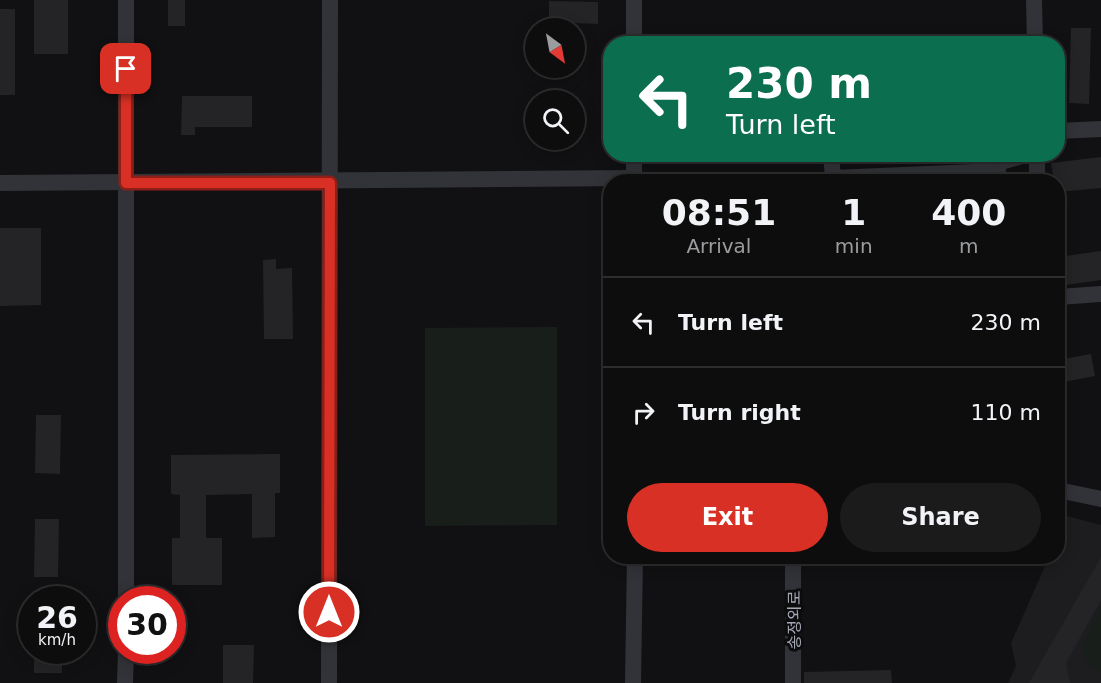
<!DOCTYPE html>
<meta charset="utf-8">
<style>
:root{--surface:#0d0d0e;--page:#1b1b1c;--text:#f1f3f6;--muted:#9a9c9e;--line:#2d2d2e;--accent:#d93025}
body{margin:0;font-family:"DejaVu Sans","Noto Sans KR",sans-serif;background:var(--page);color:var(--text);height:100vh;display:flex;flex-direction:column;font-size:22px;white-space:nowrap}
*{box-sizing:border-box;margin:0}
p{font-size:20px;color:var(--muted)}
.icon{flex:none;width:33px;height:33px;fill:none;stroke:currentColor;stroke-width:2;stroke-linecap:round;stroke-linejoin:round}
.map{position:relative;flex:1;overflow:hidden}
.details{position:absolute;left:603px;top:174px;width:462px;height:390px;display:flex;flex-direction:column;background:var(--surface);border-radius:24px;box-shadow:0 3px 15px #0003,0 0 0 2px var(--line)}
.details>*{flex:none}
.hud{position:absolute;left:603px;top:36px;width:462px;height:126px;border-radius:24px;box-shadow:0 3px 15px #0003,0 0 0 2px var(--line);background:#0b6e4f;color:#fff;overflow:hidden}
.needle{width:39px;rotate:148deg}
.tools{position:absolute;left:525px;top:18px;display:grid;gap:12px}
.tools a{display:grid;place-items:center;width:60px;height:60px;border-radius:50%;background:var(--surface);box-shadow:0 3px 15px #0003,0 0 0 2px var(--line);font-size:30px}
.speed{position:absolute;left:18px;top:586px;display:flex;gap:12px;font-size:30px;font-weight:700;text-align:center}
.speed>*{display:grid;place-content:center;width:78px;height:78px;border-radius:50%;background:var(--surface);box-shadow:0 3px 15px #0003,0 0 0 2px var(--line);line-height:1}
.speed small{font-size:15px;font-weight:400}
.speed .limit{border:9px solid #d22;background:#fff;color:#111}
.pin{position:absolute;display:grid;place-items:center;width:51px;height:51px;color:#fff;margin:-26px;border-radius:12px;box-shadow:0 3px 9px #0006}
.me{position:absolute;width:66px;margin:-33px;rotate:0deg;stroke-linejoin:round;filter:drop-shadow(0 0 4px #0008)}
.turn{display:flex;align-items:center;gap:21px;height:126px;padding:0 24px;font-size:27px}
.turn .icon{width:78px;height:78px;stroke-width:2.5}
.turn b{display:block;font-size:42px;line-height:51px}
.eta{display:flex;justify-content:space-evenly;align-items:center;height:102px;text-align:center}
.eta b{font-size:36px;font-weight:600;line-height:42px}
.cta{display:flex;gap:12px;margin-top:auto;padding:12px 24px}
.cta a{flex:1;height:69px;border-radius:36px;background:var(--accent);color:#fff;font-size:24px;font-weight:600;line-height:69px;text-align:center}
.cta a+a{background:var(--page);color:var(--text)}
ul{padding:0;list-style:none}
li{display:flex;align-items:center;gap:18px;height:90px;padding:0 24px;border-top:2px solid var(--line)}
li div{flex:1}
li b{display:block;font-size:22px}
li em{font-style:normal}
.map>svg:first-child{display:block}
</style>
<div class="map">
<svg width="1101" height="683" viewBox="0 0 1101 683">
<rect width="100%" height="100%" fill="#111113"/>
<polygon fill="#1d1d20" points="1067,516 1101,525 1101,683 1008,683 1016,666 1011,643 1049,557 1058,556 1058,538"/>
<g fill="#181e19">
<polygon points="557,327 557,525 425,526 425,328"/>
<polygon points="1101,610 1101,674 1087,664 1082,645"/>
</g>
<g fill="#242427">
<rect x="34" y="0" width="34" height="54"/>
<rect x="168" y="0" width="17" height="26"/>
<polygon points="549,1 598,2 598,24 549,22"/>
<rect x="0" y="9" width="15" height="86"/>
<polygon points="1071,28 1091,28 1089,104 1069,103"/>
<polygon points="182,96 252,96 252,127 195,127 195,135 181,135"/>
<polygon points="1101,157 1101,188 1058,192 1058,182 1054,182 1051,163"/>
<polygon points="0,228 41,228 41,305 0,306"/>
<polygon points="1101,251 1101,280 1058,286 1058,257"/>
<polygon points="276,259 276,269 292,268 293,339 264,339 263,260"/>
<polygon points="1091,354 1095,376 1058,383 1058,360"/>
<polygon points="36,415 61,415 60,474 35,473"/>
<polygon points="280,454 280,493 275,493 275,537 252,538 252,494 206,495 206,538 222,538 222,585 172,585 172,538 180,538 180,495 171,494 171,455"/>
<polygon points="35,519 59,519 58,577 34,577"/>
<polygon points="1101,557 1101,600 1066,663 1070,683 1029,683"/>
<polygon points="223,645 254,645 253,683 223,683"/>
<rect x="34" y="651" width="28" height="22"/>
<polygon points="891,670 892,683 804,683 804,672"/>
</g>
<g fill="none" stroke-linecap="round" stroke-linejoin="round">
<g stroke="#323338" stroke-width="16">
<polyline points="126,0 126,600"/>
<polyline points="1034,0 1035,44"/>
<polyline points="634,44 634,0"/>
<polyline points="1058,131 1101,129"/>
<polyline points="634,154 634,182"/>
<polyline points="831,154 833,178 998,171 998,154"/>
<polyline points="998,158 1004,161 1029,154"/>
<polyline points="1037,182 1037,154"/>
<polyline points="0,183 634,178"/>
<polyline points="1058,297 1101,294"/>
<polyline points="1058,490 1101,499"/>
<polyline points="793,556 793,683"/>
<polyline points="125,683 126,651"/>
<polyline points="329,683 330,0"/>
<polyline points="633,683 635,556"/>
</g>
</g>
<g fill="none" stroke-linecap="round" stroke-linejoin="round">
<defs>
<polyline id="route" points="126,69 126,183 330,183 329,612"/>
</defs>
<use href="#route" stroke="#8d1f18" stroke-width="15"/>
<use href="#route" stroke="#d93025" stroke-width="10"/>
</g>
<g text-anchor="middle" stroke-width="6" stroke-linejoin="round" paint-order="stroke">
<g font-size="16" fill="#a3a8b4" stroke="#0c0c0e">
<text transform="translate(794 620) rotate(-90)" y="6">송정외로</text>
</g>
</g>
</svg>
<div class="tools">
<a><svg class="needle" viewBox="-14 -14 28 28"><path d="M0-13l5 13h-10z" fill="#e53935"/><path d="M0 13l5-13h-10z" fill="#9a9c9e"/></svg></a>
<a><svg class="icon" aria-label="search" viewBox="0 0 24 24"><circle cx="10" cy="10" r="6"/><path d="M15 15l6 6"/></svg></a>
</div>
<div class="speed"><div>26<small>km/h</small></div><div class="limit">30</div></div>
<div class="pin" style="left:126px;top:69px;background:#d93025"><svg class="icon" aria-label="arrive" viewBox="0 0 24 24"><path d="M6 21V4h12l-3 4 3 4H6"/></svg></div>
<svg class="me" style="left:329px;top:612px" viewBox="-20 -20 40 40"><circle r="17" fill="#d93025" stroke="#fff" stroke-width="3"/><path d="M0-11L8 9 0 5-8 9z" fill="#fff"/></svg>
<div class="hud">
<div class="turn"><svg class="icon" aria-label="left" viewBox="0 0 24 24"><path d="M17 20v-9H6M10 6l-5 5 5 5"/></svg><div><b>230 m</b>Turn left</div></div>
</div>
<section class="details">
<div class="eta">
<div><b>08:51</b><p>Arrival</p></div>
<div><b>1</b><p>min</p></div>
<div><b>400</b><p>m</p></div>
</div>
<ul>
<li><svg class="icon" aria-label="left" viewBox="0 0 24 24"><path d="M17 20v-9H6M10 6l-5 5 5 5"/></svg><div><b>Turn left</b></div><em>230 m</em></li>
<li><svg class="icon" aria-label="right" viewBox="0 0 24 24"><path d="M7 20v-9h11M14 6l5 5-5 5"/></svg><div><b>Turn right</b></div><em>110 m</em></li>
</ul>
<div class="cta"><a>Exit</a><a>Share</a></div>
</section>
</div>
